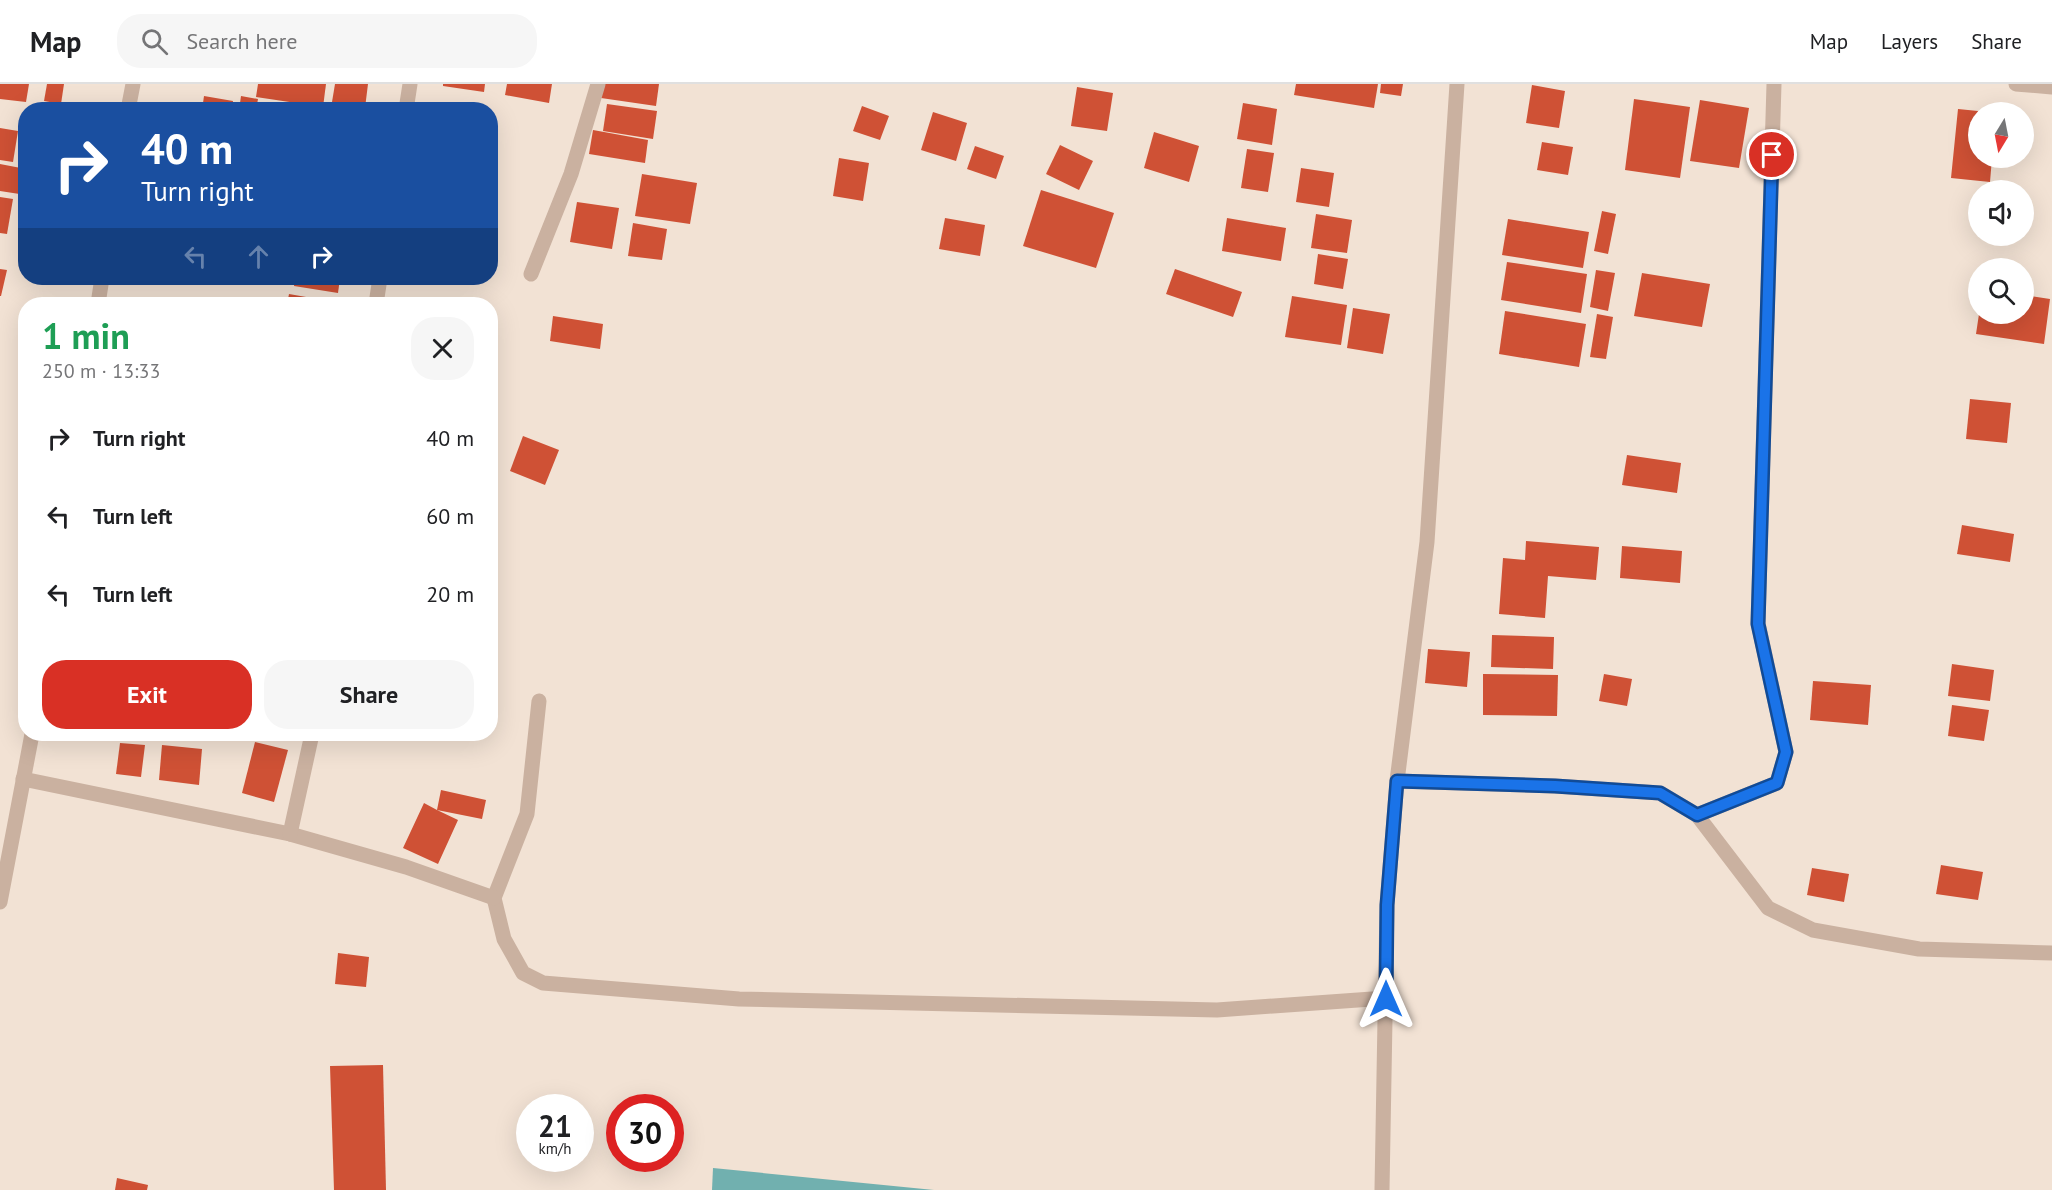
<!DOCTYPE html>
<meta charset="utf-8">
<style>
:root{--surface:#fff;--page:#f6f6f6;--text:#202124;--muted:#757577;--line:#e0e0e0;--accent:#d93025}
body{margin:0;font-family:"PT Sans",sans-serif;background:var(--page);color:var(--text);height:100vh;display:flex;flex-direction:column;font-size:22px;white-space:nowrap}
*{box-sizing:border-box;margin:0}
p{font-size:20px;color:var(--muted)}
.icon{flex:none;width:33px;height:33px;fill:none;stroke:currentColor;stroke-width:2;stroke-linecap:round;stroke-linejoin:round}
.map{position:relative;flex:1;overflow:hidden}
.sheet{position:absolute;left:18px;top:213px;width:480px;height:444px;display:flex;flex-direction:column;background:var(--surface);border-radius:24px;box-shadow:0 6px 24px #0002}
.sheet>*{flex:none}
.hud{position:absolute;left:18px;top:18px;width:480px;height:183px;border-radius:24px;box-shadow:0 6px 24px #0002;background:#1a4fa0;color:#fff;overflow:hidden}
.needle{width:39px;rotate:190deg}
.tools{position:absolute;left:1968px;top:18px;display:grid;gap:12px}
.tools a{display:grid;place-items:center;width:66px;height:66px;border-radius:50%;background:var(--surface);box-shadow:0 6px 24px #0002;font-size:30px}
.speed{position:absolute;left:516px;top:1010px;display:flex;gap:12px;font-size:30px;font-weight:700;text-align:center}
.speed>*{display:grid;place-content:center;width:78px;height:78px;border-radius:50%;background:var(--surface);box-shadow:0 6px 24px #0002;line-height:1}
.speed small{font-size:15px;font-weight:400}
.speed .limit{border:9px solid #d22;background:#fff;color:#111}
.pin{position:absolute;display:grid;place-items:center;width:51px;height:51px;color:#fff;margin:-26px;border:3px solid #fff;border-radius:50%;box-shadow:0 2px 6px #0007}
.me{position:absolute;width:66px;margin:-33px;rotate:0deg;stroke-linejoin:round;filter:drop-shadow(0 0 4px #0008)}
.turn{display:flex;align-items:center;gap:21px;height:126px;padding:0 24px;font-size:27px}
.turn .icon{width:78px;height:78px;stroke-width:2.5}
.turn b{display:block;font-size:42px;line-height:51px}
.lanes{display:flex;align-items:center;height:57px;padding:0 24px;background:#0003;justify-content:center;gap:30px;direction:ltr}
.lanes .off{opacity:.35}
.round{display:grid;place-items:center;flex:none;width:63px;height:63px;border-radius:24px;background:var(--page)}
.summary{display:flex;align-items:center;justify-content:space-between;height:102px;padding:0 24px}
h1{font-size:36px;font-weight:600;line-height:45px;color:#1e9e55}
.action{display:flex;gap:12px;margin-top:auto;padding:12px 24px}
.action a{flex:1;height:69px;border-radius:24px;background:var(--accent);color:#fff;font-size:24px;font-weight:600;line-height:69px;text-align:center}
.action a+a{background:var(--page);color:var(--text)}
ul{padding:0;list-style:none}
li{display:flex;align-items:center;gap:18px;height:78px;padding:0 24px}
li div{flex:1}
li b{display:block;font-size:22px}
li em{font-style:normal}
header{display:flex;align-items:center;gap:36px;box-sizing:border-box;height:84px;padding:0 30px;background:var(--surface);border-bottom:2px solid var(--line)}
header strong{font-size:28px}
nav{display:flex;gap:33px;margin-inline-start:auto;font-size:21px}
.search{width:420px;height:54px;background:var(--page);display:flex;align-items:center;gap:15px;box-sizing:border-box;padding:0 21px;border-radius:24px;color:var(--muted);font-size:22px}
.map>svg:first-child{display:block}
</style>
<header>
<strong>Map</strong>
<div class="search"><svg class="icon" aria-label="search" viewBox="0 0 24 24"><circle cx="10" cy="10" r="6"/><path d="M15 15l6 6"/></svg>Search here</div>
<nav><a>Map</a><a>Layers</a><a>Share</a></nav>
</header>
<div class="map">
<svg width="2052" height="1106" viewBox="0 0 2052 1106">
<rect width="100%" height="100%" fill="#f2e2d4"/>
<polygon fill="#71b0af" points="713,1084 934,1106 712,1106"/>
<g fill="#cf5135">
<polygon points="0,0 29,0 26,18 0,15"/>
<polygon points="47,0 64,0 61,20 44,17"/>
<polygon points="258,0 326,0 323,23 256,13"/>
<polygon points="335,0 368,0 365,24 332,18"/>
<polygon points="443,0 485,0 484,8 443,2"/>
<polygon points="507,0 552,0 549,19 505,11"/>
<polygon points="603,0 659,0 656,22 601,14"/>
<polygon points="1296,0 1378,0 1374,24 1294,11"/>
<polygon points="1381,0 1403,0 1401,12 1380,9"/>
<polygon points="1532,1 1565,7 1559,44 1526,39"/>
<polygon points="1077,3 1113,9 1107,47 1071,42"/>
<polygon points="204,12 233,17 232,26 202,26"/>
<polygon points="241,12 258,15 256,26 239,26"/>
<polygon points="1634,15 1690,23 1680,94 1625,86"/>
<polygon points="1700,16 1749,24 1739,84 1690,77"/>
<polygon points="1243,19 1277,25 1272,61 1237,55"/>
<polygon points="607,20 657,27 653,55 603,47"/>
<polygon points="862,22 889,32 880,56 853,47"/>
<polygon points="1958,25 1978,27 1978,74 1992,74 1990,98 1951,94"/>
<polygon points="933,28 967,39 956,77 921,66"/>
<polygon points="0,44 18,47 13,78 0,76"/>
<polygon points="593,46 648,56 645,79 589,70"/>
<polygon points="1154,48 1199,62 1189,98 1144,84"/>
<polygon points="1542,58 1573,63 1568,91 1537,86"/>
<polygon points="1060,61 1093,77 1079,106 1046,90"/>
<polygon points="975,62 1004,72 996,95 967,85"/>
<polygon points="1247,65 1274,69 1268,108 1241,104"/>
<polygon points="839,74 869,79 863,117 833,112"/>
<polygon points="0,80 26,85 26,111 0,107"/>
<polygon points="1301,84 1334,89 1329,123 1296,118"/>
<polygon points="642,90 697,99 690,140 635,132"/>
<polygon points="1041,106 1114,129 1096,184 1023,162"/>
<polygon points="0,113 13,115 7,150 0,149"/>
<polygon points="577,118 619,124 612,165 570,158"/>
<polygon points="1602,127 1616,130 1608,170 1594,167"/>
<polygon points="1316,130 1352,136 1347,169 1311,164"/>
<polygon points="945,134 985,141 980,172 939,165"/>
<polygon points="1227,134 1286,144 1281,177 1222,167"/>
<polygon points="1508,135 1589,148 1583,184 1502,171"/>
<polygon points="633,139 667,145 662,176 628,172"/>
<polygon points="1318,170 1348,175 1343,205 1314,200"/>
<polygon points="1507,178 1587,190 1581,229 1501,216"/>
<polygon points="0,185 7,186 1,212 0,212"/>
<polygon points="1175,185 1242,208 1233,233 1166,210"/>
<polygon points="1596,186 1615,189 1608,227 1590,223"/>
<polygon points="1642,189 1710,200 1702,243 1634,232"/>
<polygon points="295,194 340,194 338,209 294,202"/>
<polygon points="289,210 329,217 328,220 287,220"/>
<polygon points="2024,211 2050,215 2044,260 1976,250 1979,230 2024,230"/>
<polygon points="1292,212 1347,221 1341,261 1285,253"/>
<polygon points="1353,224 1390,230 1383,270 1347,264"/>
<polygon points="1505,227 1586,240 1579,283 1499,270"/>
<polygon points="1597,230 1613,233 1606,275 1590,273"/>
<polygon points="553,232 603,240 600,265 550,257"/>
<polygon points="1970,315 2011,319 2007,359 1966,355"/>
<polygon points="523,352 559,366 545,401 510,387"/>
<polygon points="1627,371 1681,379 1677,409 1622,401"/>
<polygon points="1962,441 2014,450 2010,478 1957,470"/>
<polygon points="1526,457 1599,463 1596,496 1548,492 1545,534 1499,530 1503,474 1525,476"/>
<polygon points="1622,462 1682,467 1680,499 1620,494"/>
<polygon points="1492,551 1554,553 1553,585 1491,583"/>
<polygon points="1428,565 1470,568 1467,603 1425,599"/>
<polygon points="1952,580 1994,586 1990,617 1948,612"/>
<polygon points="1483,590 1558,591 1557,632 1483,631"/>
<polygon points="1604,590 1632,595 1627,622 1599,617"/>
<polygon points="1813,597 1871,601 1868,641 1810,636"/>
<polygon points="1952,621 1989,626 1984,657 1948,652"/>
<polygon points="255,658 288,666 274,718 242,709"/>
<polygon points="120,659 145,661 141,693 116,690"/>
<polygon points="162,661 202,665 199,701 159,696"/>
<polygon points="441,706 486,716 482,735 437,726 458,736 438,780 403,764 424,719 437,726"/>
<polygon points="1941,781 1983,788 1978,816 1936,810"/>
<polygon points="1812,784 1849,790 1844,818 1807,811"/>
<polygon points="338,869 369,873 366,903 335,900"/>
<polygon points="383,981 386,1106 334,1106 330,982"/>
<polygon points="117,1094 148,1101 147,1106 115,1106"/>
</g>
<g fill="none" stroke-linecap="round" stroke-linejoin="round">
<g stroke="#cab1a0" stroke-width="15">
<polyline points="2016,0 2052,3"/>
<polyline points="128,26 133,0"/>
<polyline points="406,26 410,0"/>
<polyline points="531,190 571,90 598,0"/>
<polyline points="98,220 102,194"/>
<polyline points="376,220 380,194"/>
<polyline points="539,617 527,730 494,814 504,855 523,889 543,899 739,915 1217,926 1386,914"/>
<polyline points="23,695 290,750 406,783 494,814"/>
<polyline points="1397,697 1555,702 1660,709 1697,731 1768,824 1813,846 1919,865 2052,869"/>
<polyline points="1697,731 1777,699 1786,668 1758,539 1774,0"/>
<polyline points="290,750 312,650"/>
<polyline points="0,818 32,650"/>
<polyline points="1382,1106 1387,821 1397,697 1427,458 1457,0"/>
</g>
</g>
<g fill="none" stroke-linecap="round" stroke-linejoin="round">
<defs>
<polyline id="route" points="1386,915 1387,821 1397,697 1555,702 1660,709 1697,731 1777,699 1786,668 1758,540 1772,71"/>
</defs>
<use href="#route" stroke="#114b97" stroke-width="15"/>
<use href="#route" stroke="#1a73e8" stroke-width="10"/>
</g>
</svg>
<div class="tools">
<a><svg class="needle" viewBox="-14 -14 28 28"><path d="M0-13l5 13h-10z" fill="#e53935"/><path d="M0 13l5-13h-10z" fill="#757577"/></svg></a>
<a><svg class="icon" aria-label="sound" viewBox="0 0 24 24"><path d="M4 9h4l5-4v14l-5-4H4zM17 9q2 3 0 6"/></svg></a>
<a><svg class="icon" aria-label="search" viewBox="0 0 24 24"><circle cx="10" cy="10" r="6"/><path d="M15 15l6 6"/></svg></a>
</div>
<div class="speed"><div>21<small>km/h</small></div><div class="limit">30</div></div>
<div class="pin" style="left:1772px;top:71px;background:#d93025"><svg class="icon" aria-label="arrive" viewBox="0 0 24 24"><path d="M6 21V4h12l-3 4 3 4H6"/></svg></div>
<svg class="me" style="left:1386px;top:915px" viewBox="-20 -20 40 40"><path d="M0-17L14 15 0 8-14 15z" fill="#1a73e8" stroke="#fff" stroke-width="4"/></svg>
<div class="hud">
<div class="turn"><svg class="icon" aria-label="right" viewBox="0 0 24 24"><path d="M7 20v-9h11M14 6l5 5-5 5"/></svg><div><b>40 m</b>Turn right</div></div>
<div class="lanes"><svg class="icon off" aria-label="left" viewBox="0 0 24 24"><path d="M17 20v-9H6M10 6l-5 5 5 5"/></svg><svg class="icon off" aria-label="ahead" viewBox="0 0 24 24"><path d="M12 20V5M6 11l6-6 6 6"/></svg><svg class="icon" aria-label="right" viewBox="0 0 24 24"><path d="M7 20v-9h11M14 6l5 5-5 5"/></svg></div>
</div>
<section class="sheet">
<div class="summary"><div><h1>1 min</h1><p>250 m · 13:33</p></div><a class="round"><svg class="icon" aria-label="close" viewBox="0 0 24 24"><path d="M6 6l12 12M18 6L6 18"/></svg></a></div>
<ul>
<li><svg class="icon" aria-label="right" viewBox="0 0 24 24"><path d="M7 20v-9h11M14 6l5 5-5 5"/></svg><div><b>Turn right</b></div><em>40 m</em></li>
<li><svg class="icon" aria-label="left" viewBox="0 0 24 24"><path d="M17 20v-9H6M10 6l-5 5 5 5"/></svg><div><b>Turn left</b></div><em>60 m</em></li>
<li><svg class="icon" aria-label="left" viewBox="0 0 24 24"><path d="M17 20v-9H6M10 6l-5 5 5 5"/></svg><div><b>Turn left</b></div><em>20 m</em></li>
</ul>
<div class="action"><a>Exit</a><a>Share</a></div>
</section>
</div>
